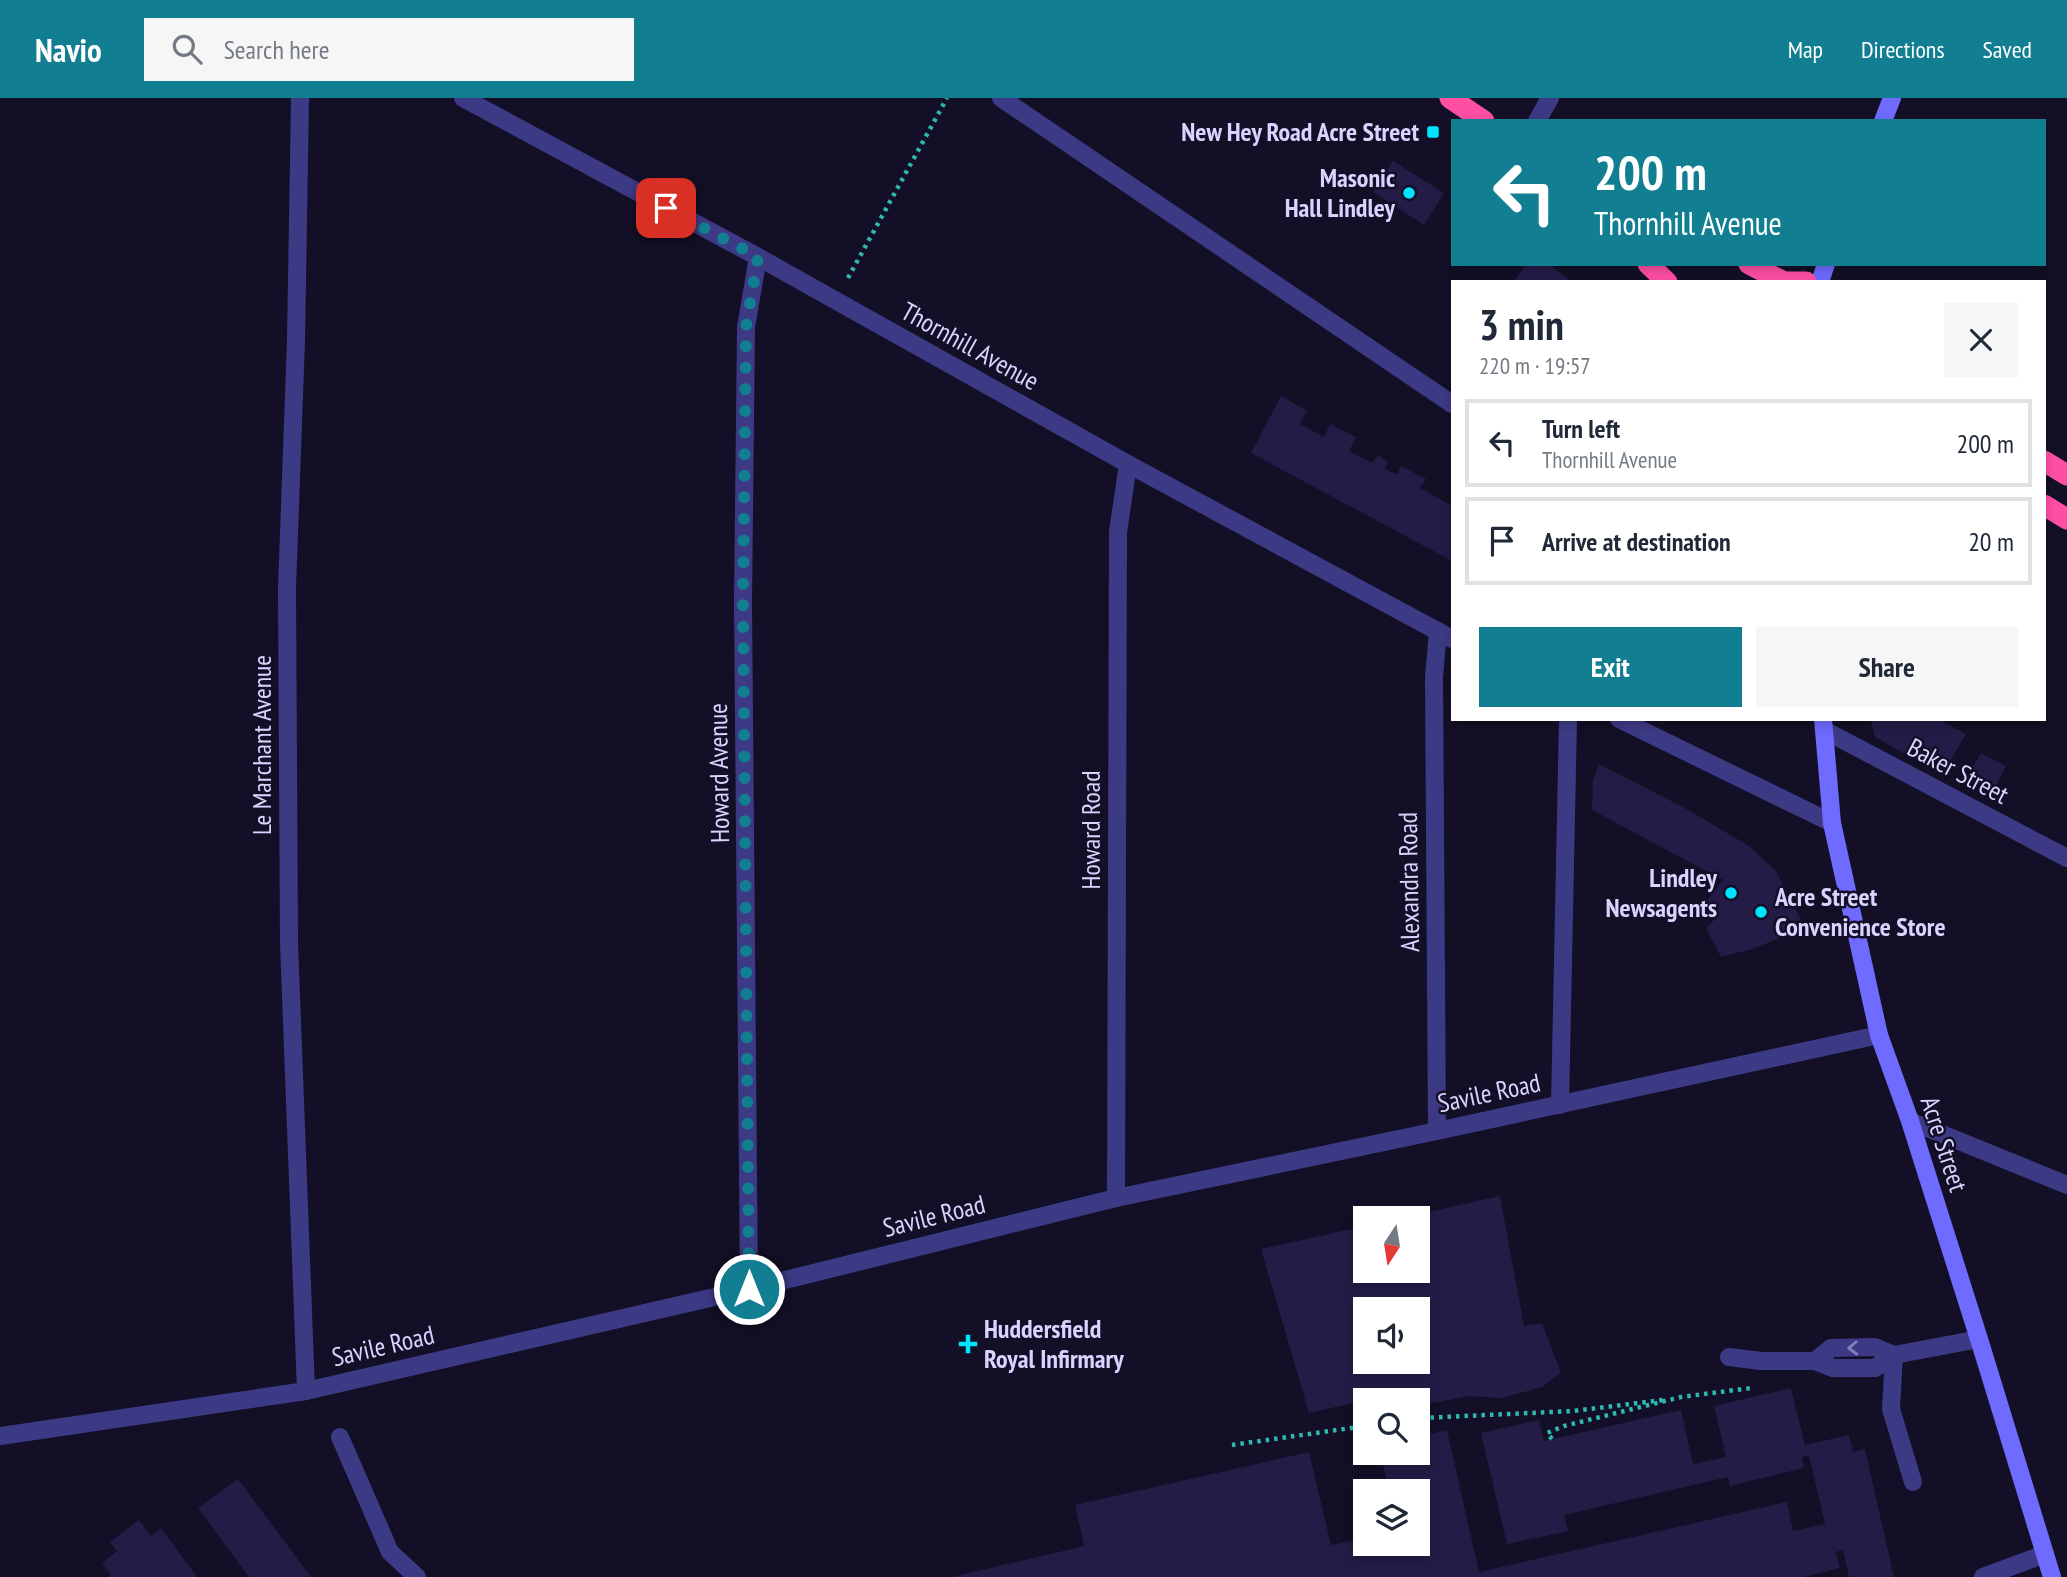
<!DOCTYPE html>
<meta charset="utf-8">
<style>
:root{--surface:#fff;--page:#f6f6f7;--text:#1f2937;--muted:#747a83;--line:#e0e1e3;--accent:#117e91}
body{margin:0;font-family:"PT Sans Narrow",sans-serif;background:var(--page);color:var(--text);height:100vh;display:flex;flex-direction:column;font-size:26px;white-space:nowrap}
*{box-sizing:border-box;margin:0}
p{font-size:23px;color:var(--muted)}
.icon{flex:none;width:38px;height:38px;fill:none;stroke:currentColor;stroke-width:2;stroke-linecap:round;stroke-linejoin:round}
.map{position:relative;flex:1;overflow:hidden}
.drawer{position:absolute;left:1451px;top:182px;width:595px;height:441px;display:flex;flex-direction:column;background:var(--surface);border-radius:0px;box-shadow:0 4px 10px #0003}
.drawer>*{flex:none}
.banner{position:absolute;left:1451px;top:21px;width:595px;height:147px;border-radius:0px;box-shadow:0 4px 10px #0003;background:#117e91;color:#fff;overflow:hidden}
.needle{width:46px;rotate:192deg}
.buttons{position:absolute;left:1353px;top:1108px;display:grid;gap:14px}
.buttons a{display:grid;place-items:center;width:77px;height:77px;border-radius:0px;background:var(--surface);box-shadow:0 4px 10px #0003;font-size:35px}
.pin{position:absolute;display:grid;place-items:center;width:60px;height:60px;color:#fff;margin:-30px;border-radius:14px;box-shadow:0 4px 10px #0006}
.me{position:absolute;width:77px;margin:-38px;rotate:0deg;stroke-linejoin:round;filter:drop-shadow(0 0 5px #0008)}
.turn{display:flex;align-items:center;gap:24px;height:147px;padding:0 28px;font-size:32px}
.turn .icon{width:91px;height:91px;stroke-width:2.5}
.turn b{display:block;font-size:49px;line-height:60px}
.round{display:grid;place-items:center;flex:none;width:74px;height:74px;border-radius:0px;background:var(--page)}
.overview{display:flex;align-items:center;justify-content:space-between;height:119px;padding:0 28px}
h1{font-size:42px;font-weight:800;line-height:52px}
.action{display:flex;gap:14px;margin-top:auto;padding:14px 28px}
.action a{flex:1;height:80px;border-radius:0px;background:var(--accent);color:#fff;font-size:28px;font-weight:800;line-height:80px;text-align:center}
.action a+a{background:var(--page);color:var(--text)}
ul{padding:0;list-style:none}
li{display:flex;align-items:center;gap:21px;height:88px;margin:0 14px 10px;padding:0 14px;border:4px solid var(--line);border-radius:0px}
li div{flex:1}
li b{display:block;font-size:26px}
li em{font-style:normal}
header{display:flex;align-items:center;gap:42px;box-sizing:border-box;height:98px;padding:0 35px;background:var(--accent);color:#fff}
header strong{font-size:33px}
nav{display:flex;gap:38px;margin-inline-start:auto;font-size:24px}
.search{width:490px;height:63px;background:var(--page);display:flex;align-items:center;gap:18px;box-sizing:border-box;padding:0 24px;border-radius:0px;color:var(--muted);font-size:26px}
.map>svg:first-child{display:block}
</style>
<header>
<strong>Navio</strong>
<div class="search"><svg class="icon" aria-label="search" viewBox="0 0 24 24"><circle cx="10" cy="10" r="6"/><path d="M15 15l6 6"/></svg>Search here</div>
<nav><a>Map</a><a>Directions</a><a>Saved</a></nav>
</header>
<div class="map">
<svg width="2067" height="1479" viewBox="0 0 2067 1479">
<rect width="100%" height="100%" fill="#130f26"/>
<g fill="#241b47" fill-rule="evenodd">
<polygon points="1393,63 1444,95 1424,127 1373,94"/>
<polygon points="1526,166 1549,166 1572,184 1514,184"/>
<polygon points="1281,298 1307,313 1300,326 1324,339 1330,326 1356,339 1349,353 1372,365 1378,357 1388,364 1385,371 1397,377 1401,368 1426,381 1420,390 1452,408 1452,463 1251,355"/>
<polygon points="1871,621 1938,621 1966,636 1942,677 1875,639"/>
<polygon points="1981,655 2006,668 1991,697 1964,683"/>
<polygon points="1599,666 1685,710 1749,748 1776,773 1805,830 1752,851 1721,859 1706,830 1715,821 1703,808 1723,782 1592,712 1593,682"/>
<path d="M1500,1098l24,130 18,-3 19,50 -19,14 -40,11 -34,-2 -50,10v-6l-47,-1 -62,14 -48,-164 104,-23v44h53v-52l-13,-1zM1365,1211h53v53h-53z"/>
<polygon points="1791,1290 1805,1347 1849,1337 1853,1354 1865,1351 1894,1479 1849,1479 1843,1452 1836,1454 1840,1470 1804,1479 952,1479 1084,1448 1075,1407 1309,1354 1331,1447 1365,1440 1365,1446 1418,1446 1418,1393 1389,1393 1380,1354 1418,1354 1418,1339 1447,1332 1479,1474 1787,1404 1793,1433 1825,1426 1809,1358 1802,1359 1804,1370 1730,1388 1728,1379 1564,1417 1568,1433 1507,1446 1481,1335 1539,1322 1544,1343 1681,1312 1693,1366 1726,1359 1714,1308"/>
<polygon points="238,1381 311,1479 249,1479 198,1410"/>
<polygon points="139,1422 151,1438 161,1430 197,1479 108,1479 111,1477 102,1465 117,1453 110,1444"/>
</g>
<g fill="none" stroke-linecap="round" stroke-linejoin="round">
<g stroke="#2fb8b0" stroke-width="4.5" stroke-dasharray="3.5 5" stroke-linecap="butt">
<polyline points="848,180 947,0"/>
<polyline points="1418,1320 1422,1320 1429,1337"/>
<polyline points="1422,1320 1573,1313 1663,1302"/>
<polyline points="1552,1341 1547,1335 1564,1328 1681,1299 1751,1290"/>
<polyline points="1232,1347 1365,1328"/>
</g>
<g stroke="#3d3a85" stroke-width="18">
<polyline points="1001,0 1452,306"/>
<polyline points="1537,23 1550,0"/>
<polyline points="1560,1007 1568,621"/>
<polyline points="1894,1257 1891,1311 1913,1384"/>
<polyline points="1729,1259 1761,1263 1815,1263 1833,1270 1875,1270 1894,1257 1979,1241"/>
<polyline points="1815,1263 1831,1250 1875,1249 1894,1257"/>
<polyline points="340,1339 390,1454 417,1479"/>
<polyline points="1983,1479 2045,1456"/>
</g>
<g stroke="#3d3a85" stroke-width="18">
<polyline points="300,0 296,242 287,490 289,845 306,1293"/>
<polyline points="463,0 758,159 1128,366 1452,541"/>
<polyline points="1619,621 1832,725"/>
<polyline points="1824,632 2067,760"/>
<polyline points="1910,1023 2067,1087"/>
<polyline points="1437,1033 1434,579 1438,533"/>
<polyline points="1116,1100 1118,434 1128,366"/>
<polyline points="749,1191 743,505 746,229 758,159"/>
<polyline points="0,1338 306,1293 749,1191 1116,1100 1437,1033 1879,937"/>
</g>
<g stroke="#6f6bff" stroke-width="18">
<polyline points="1883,23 1892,0"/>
<polyline points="1820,184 1826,166"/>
<polyline points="1823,621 1832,725 1879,937 1910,1023 1979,1241 2052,1479"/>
</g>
<g stroke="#ff4fa3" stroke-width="21">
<polyline points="1450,0 1484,23"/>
<polyline points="1648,166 1667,184"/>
<polyline points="1749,166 1784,184"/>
<polyline points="1784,184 1806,184"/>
<polyline points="2044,363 2067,377"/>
<polyline points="2044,407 2067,421"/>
</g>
</g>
<defs><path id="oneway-chevron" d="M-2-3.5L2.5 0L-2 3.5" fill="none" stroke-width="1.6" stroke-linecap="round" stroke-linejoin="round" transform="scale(1.75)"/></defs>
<use stroke="#837fbc" href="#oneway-chevron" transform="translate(1853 1250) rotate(178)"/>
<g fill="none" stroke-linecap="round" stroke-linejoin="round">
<polyline stroke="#117e91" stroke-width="12" stroke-dasharray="0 21.6" points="666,110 758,159 746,229 743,505 749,1191"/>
</g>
<g fill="#00e5ff" stroke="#130f26" stroke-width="2.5">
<rect x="1426" y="27" width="14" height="14" rx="3.5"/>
<circle cx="1409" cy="95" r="7"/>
<circle cx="1731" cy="795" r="7"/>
<circle cx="1761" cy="814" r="7"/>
<path d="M964.5 1235.5h7v7h7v7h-7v7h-7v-7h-7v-7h7z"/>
</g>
<g text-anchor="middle" stroke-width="5" stroke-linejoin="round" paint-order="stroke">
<g font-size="26" font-weight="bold" fill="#d9d4ff" stroke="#130f26" text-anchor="end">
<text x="1419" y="43">New Hey Road Acre Street</text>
<text x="1395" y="89">Masonic<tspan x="1395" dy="30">Hall Lindley</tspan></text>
<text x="1717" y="789">Lindley<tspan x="1717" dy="30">Newsagents</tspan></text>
<text x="1775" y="808" text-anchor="start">Acre Street<tspan x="1775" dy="30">Convenience Store</tspan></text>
<text x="984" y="1240" text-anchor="start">Huddersfield<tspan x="984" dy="30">Royal Infirmary</tspan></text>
</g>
<g font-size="26" fill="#d9d4ff" stroke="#130f26">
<text transform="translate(970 248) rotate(29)" y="9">Thornhill Avenue</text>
<text transform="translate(262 647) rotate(-90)" y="9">Le Marchant Avenue</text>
<text transform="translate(1958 673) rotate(28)" y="9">Baker Street</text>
<text transform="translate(719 675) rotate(-91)" y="9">Howard Avenue</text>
<text transform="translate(1091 732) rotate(-90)" y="9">Howard Road</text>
<text transform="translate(1409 784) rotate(-91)" y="9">Alexandra Road</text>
<text transform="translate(1489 995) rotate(-12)" y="9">Savile Road</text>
<text transform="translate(1944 1046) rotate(72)" y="9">Acre Street</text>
<text transform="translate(934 1118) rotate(-14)" y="9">Savile Road</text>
<text transform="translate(383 1248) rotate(-13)" y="9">Savile Road</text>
</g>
</g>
</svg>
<div class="buttons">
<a><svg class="needle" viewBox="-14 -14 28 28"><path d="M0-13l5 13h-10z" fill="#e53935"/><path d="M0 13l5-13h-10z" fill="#747a83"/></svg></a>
<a><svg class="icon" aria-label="sound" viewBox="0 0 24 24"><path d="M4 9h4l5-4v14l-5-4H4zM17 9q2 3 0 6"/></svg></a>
<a><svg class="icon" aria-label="search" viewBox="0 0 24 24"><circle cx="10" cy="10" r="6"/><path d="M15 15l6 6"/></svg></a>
<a><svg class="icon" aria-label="layers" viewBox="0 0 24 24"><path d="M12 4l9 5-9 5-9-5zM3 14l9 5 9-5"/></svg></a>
</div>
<div class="pin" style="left:666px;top:110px;background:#d93025"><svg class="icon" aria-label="arrive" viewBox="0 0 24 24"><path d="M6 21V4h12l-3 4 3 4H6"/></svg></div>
<svg class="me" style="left:749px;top:1191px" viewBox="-20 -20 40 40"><circle r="17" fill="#117e91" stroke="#fff" stroke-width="3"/><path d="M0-11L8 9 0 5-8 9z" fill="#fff"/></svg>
<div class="banner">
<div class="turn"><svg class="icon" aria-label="left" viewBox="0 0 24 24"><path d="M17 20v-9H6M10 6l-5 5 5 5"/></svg><div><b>200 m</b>Thornhill Avenue</div></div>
</div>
<section class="drawer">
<div class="overview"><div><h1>3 min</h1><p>220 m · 19:57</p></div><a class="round"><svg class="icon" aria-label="close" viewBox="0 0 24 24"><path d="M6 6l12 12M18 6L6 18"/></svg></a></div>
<ul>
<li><svg class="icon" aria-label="left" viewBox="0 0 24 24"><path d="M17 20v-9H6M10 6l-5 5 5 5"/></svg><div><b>Turn left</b><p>Thornhill Avenue</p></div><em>200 m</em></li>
<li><svg class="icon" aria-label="arrive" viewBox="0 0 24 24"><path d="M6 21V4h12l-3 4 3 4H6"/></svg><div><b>Arrive at destination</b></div><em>20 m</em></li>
</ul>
<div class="action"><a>Exit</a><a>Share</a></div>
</section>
</div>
